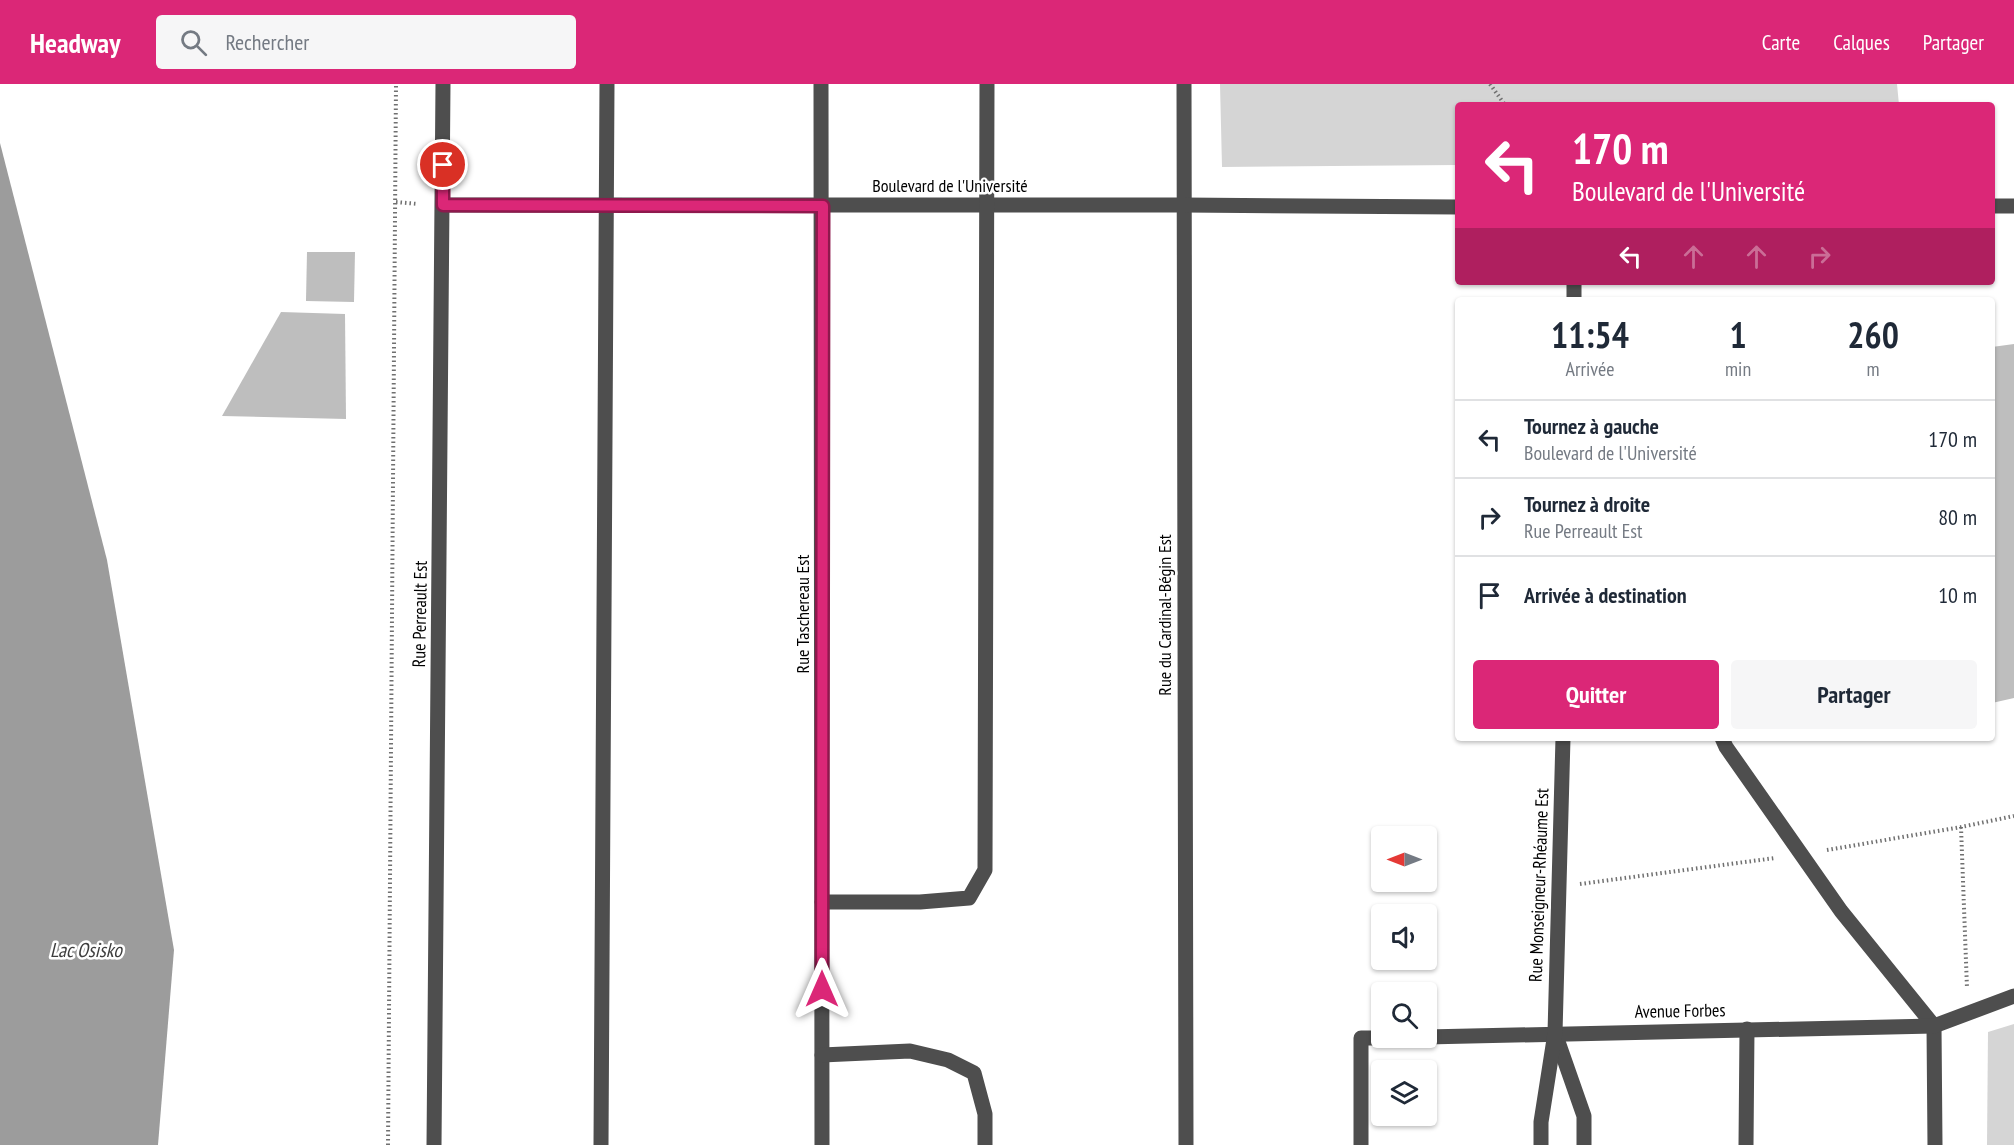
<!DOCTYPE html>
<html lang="fr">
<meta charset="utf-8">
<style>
:root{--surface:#fff;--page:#f6f6f7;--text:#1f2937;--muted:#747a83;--line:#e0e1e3;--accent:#db2777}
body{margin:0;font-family:"PT Sans Narrow",sans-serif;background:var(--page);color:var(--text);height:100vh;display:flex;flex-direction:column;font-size:22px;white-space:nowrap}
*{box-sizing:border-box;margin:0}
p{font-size:20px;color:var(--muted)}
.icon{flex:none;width:33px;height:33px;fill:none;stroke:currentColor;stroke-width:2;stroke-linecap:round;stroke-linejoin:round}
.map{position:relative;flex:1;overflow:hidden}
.sheet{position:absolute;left:1455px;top:213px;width:540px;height:444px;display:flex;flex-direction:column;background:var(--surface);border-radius:6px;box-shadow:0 2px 4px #0004}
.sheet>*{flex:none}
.banner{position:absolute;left:1455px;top:18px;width:540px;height:183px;border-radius:6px;box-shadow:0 2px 4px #0004;background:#db2777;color:#fff;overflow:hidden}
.needle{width:39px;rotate:270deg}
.fabs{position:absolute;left:1371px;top:742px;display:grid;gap:12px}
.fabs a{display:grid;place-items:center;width:66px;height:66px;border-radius:6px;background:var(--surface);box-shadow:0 2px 4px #0004;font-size:30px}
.pin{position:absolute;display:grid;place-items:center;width:51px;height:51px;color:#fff;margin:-26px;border:3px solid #fff;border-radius:50%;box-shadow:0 2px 6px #0007}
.me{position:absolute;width:66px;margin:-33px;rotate:0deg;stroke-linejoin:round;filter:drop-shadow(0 0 4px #0008)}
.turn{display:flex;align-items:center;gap:21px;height:126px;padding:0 18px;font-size:27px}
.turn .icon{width:78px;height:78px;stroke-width:2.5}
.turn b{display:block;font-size:42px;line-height:51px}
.lanes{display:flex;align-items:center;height:57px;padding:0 18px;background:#0003;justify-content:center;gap:30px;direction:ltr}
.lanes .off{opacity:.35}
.eta{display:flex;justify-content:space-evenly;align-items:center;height:102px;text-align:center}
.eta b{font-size:36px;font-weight:800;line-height:42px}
.primary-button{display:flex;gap:12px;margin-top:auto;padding:12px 18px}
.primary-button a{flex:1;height:69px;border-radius:6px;background:var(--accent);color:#fff;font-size:24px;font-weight:800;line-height:69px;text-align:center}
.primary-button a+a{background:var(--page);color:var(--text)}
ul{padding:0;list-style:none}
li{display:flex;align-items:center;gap:18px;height:78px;padding:0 18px;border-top:2px solid var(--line)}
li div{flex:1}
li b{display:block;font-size:22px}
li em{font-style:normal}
header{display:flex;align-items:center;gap:36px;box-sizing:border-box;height:84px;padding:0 30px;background:var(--accent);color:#fff}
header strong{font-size:28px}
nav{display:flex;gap:33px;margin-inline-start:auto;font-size:21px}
.search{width:420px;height:54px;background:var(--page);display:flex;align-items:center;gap:15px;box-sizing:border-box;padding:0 21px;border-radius:6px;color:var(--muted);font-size:22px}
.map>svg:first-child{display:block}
</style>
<header>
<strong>Headway</strong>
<div class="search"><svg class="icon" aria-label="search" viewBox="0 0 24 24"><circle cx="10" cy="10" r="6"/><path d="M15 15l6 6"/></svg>Rechercher</div>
<nav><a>Carte</a><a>Calques</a><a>Partager</a></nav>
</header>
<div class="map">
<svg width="2014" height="1061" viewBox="0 0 2014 1061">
<rect width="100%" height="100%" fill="#fff"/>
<g fill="#d5d5d5">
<polygon points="1220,0 1897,0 1899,21 1458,21 1458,81 1222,83"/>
<polygon points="2014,940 2014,1061 1987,1061 1988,948"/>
</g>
<polygon fill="#9c9c9c" points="0,59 107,476 174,866 158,1061 0,1061"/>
<g fill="#bebebe">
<polygon points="307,168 355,168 354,218 306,217"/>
<polygon points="281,228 345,230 346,335 222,332"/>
<polygon points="2014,260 2014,614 1992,619 1992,263"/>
</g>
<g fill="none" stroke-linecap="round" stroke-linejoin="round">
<g stroke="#707070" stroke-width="4" stroke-dasharray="1.5 3" stroke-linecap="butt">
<polyline points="1490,0 1505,21"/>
<polyline points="396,118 418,120"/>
<polyline points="1961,743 1967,904"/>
<polyline points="1827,766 1961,743 2014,732"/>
<polyline points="1580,800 1775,774"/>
<polyline points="388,1061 396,0"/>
</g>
<g stroke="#4e4e4e" stroke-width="15">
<polyline points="821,0 822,1061"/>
<polyline points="1184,0 1186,1061"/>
<polyline points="443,121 1184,121 1458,123"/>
<polyline points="1992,122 2014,122"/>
<polyline points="1574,216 1574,198"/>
<polyline points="1722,654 1726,663 1841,827 1934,942"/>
<polyline points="822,818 920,818 969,814 985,786 987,0"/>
<polyline points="1934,942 1935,1061"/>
<polyline points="1556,952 1584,1032 1584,1061"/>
<polyline points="1426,953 1934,942 2014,912"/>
<polyline points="822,971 910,967 948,976 974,989 985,1030 985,1061"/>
<polyline points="434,1061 443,0"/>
<polyline points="601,1061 607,0"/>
<polyline points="1361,1061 1361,954 1382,954"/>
<polyline points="1541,1061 1541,1038 1555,949 1563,654"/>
<polyline points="1746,1061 1747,945"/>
</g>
</g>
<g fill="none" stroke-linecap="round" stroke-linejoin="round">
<defs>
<polyline id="route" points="443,81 443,121 823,122 822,905"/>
</defs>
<use href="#route" stroke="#8e194d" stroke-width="15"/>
<use href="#route" stroke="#db2777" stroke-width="10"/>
</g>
<g text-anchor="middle" stroke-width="5" stroke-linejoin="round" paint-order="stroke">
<g font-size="18" fill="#000" stroke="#fff">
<text x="950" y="108">Boulevard de l'Université</text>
<text transform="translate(420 530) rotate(-89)" y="6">Rue Perreault Est</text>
<text transform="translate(803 530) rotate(-90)" y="6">Rue Taschereau Est</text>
<text transform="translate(1165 531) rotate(-90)" y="6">Rue du Cardinal-Bégin Est</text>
<text transform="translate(1539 801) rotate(-88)" y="6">Rue Monseigneur-Rhéaume Est</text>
<text transform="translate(1680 927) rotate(-1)" y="6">Avenue Forbes</text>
</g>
<g font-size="20" font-style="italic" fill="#3d3d3d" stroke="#fff">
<text x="86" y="873">Lac Osisko</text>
</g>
</g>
</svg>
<div class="fabs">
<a><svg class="needle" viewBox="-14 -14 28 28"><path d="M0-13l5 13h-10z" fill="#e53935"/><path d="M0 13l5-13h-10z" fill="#747a83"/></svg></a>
<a><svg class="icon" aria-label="sound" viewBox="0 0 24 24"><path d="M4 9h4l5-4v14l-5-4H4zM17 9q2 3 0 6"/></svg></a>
<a><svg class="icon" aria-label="search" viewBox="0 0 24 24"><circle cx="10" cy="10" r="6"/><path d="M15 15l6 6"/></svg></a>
<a><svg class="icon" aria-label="layers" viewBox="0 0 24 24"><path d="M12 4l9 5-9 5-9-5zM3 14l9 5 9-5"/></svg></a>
</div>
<div class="pin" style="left:443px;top:81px;background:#d93025"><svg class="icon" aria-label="arrive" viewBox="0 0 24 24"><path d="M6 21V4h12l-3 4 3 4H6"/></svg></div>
<svg class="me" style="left:822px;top:905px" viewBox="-20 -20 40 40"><path d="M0-17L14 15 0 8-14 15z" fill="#db2777" stroke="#fff" stroke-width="4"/></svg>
<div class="banner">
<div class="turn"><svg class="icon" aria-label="left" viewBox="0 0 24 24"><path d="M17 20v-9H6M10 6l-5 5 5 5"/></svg><div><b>170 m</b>Boulevard de l'Université</div></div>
<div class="lanes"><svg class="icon" aria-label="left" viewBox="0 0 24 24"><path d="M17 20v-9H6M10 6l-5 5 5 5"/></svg><svg class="icon off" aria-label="ahead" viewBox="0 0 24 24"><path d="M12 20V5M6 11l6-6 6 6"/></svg><svg class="icon off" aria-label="ahead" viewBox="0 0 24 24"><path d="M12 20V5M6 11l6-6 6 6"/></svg><svg class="icon off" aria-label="right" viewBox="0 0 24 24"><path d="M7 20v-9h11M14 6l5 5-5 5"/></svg></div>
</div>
<section class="sheet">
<div class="eta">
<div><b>11:54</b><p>Arrivée</p></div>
<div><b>1</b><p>min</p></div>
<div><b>260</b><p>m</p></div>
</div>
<ul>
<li><svg class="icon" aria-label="left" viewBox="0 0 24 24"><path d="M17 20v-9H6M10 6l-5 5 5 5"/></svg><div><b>Tournez à gauche</b><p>Boulevard de l'Université</p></div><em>170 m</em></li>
<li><svg class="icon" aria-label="right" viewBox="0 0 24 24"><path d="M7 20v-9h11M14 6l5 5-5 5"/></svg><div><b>Tournez à droite</b><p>Rue Perreault Est</p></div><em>80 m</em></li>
<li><svg class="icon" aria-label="arrive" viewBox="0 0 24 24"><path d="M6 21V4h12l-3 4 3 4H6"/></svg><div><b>Arrivée à destination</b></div><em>10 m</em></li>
</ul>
<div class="primary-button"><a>Quitter</a><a>Partager</a></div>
</section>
</div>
